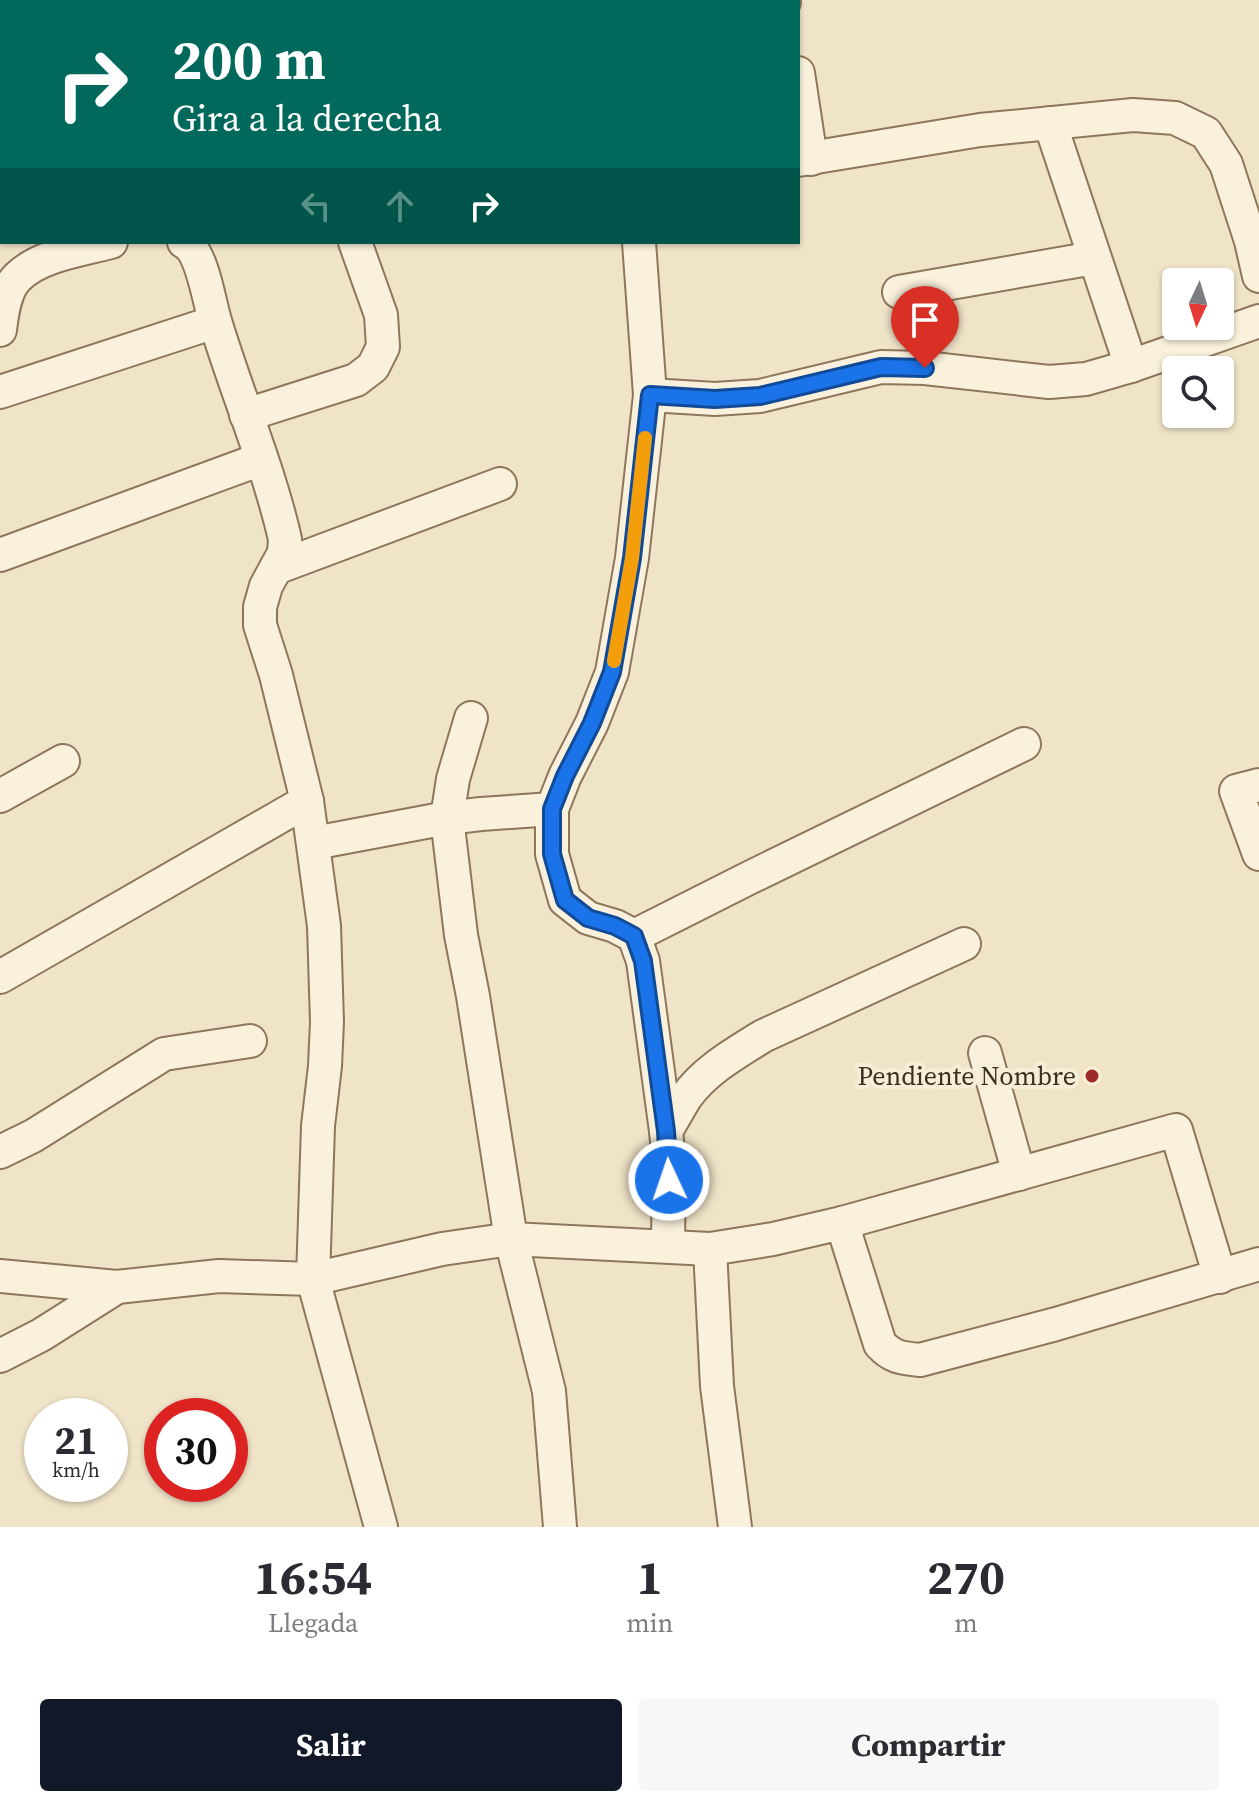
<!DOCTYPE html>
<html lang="es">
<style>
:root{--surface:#fff;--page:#f7f7f7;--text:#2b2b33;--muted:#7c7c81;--accent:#111827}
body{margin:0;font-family:"Source Serif 4",serif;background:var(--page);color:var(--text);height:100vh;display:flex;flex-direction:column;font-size:30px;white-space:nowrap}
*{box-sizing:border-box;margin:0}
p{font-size:26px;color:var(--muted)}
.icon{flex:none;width:44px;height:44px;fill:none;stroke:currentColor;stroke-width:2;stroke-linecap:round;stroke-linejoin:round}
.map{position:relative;height:1527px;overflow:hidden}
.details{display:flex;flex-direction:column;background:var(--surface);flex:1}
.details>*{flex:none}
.guide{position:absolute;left:0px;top:0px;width:800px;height:244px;box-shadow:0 2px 6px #0004;background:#00695c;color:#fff;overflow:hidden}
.needle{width:52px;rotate:184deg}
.tools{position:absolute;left:1162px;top:268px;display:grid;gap:16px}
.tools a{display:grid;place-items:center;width:72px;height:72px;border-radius:8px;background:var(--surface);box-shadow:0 2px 6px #0004;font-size:40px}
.speed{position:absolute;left:24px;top:1398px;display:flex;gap:16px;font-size:40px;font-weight:700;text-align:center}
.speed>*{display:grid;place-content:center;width:104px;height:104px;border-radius:50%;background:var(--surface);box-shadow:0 2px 6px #0004;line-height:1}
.speed small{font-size:20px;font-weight:400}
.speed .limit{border:12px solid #d22;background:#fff;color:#111}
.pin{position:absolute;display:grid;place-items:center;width:68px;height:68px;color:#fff;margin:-82px -34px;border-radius:50% 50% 50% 0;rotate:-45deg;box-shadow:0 0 8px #0007}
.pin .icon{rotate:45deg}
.me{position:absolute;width:88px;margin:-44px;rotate:357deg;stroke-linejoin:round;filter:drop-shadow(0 0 6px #0008)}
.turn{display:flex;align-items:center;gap:28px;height:168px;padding:0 40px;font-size:36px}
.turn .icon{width:104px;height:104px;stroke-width:2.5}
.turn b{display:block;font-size:56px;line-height:68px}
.lanes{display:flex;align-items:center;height:76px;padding:0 40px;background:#0003;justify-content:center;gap:40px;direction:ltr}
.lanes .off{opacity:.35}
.eta{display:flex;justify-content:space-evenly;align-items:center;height:136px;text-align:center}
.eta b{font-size:48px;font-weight:700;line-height:56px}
.cta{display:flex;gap:16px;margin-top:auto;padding:16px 40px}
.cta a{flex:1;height:92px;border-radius:8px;background:var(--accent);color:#fff;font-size:32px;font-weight:700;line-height:92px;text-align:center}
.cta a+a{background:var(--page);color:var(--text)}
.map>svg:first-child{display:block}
</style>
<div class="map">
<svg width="1259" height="1527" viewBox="0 0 1259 1527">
<rect width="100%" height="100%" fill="#f0e4c8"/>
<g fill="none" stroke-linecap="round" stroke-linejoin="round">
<defs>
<g id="minor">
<polyline points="599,0 599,2"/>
<polyline points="783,0 784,2"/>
<polyline points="798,73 811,159"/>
<polyline points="1050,123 1131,366"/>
<polyline points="798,160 980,130 1133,115 1175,118 1206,133 1226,164 1251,241 1259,276"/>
<path d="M184,242c18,9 25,59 31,79 22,73 53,144 70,218l-1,14 -18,33 -6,21v18l16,50 31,126 17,125 3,96 -2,44 -7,60 -5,153 68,248"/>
<polyline points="639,242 650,395 632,558 612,672 592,723 565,776 552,809 552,854 565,900 588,918 615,926 634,936 643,961 666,1131 669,1162 668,1246"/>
<polyline points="899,292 1094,258"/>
<path d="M0,330c2,-17 5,-41 18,-53 22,-22 64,-27 93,-35"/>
<polyline points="0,392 215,322"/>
<polyline points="650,395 715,399 760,396 881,367 925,368 1049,382 1086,379 1131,366 1259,321"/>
<polyline points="246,415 356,380 373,367 383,347 381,315 355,242"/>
<polyline points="0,555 261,459"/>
<polyline points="276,568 500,484"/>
<polyline points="471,718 453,779 447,818 461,935 473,996 511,1239 549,1391 560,1527"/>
<polyline points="1259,785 1236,791 1259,854"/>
<polyline points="0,796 63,761"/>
<polyline points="314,843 447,818 481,814 552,809"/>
<polyline points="634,936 751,877 1024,744"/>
<polyline points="0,977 307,801"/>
<polyline points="985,1053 1019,1174"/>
<path d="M666,1131c7,-11 13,-23 20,-34 19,-27 50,-44 77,-61l201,-92"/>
<polyline points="0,1152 33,1136 164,1054 250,1041"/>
<polyline points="842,1223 1176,1130 1220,1277"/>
<polyline points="710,1249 717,1386 735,1527"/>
<path d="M0,1276l117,11 102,-11 94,3 129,-30 69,-10 199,10 63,-10 69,-16 38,121c13,14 22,14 40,16l136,-36 203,-60"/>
<polyline points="0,1356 41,1335 117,1287"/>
</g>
</defs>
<use href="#minor" stroke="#8d765c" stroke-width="36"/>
<use href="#minor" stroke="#faf1dc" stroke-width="32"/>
</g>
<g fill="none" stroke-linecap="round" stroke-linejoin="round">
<defs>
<polyline id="route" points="669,1180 666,1131 643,961 634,936 615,926 588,918 565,900 552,854 552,809 565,776 592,723 612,672 632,558 650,395 715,399 760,396 881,367 925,368"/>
</defs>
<use href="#route" stroke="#114b97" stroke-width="20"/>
<use href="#route" stroke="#1a73e8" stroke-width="14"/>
<polyline stroke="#f59e0b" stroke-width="14" points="614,661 632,558 645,438"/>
</g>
<circle fill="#9e2a2b" stroke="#f7eed8" stroke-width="3" cx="1092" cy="1076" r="8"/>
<g text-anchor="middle" stroke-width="8" stroke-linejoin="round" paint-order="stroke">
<g font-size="26" fill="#3d2e20" stroke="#f7eed8" text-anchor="end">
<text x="1076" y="1085">Pendiente Nombre</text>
</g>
</g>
</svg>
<div class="tools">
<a><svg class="needle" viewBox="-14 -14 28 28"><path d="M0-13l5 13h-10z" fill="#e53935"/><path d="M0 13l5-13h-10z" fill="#7c7c81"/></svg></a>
<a><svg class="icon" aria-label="search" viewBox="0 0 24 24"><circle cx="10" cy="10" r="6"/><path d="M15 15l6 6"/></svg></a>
</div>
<div class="speed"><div>21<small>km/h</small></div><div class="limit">30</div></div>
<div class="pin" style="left:925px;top:368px;background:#d93025"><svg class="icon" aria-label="arrive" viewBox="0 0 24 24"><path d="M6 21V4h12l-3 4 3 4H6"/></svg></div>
<svg class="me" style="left:669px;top:1180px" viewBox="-20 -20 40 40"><circle r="17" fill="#1a73e8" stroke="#fff" stroke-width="3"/><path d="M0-11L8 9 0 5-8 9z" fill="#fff"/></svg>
<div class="guide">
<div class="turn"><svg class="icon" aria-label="right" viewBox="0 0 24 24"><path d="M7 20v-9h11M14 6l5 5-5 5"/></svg><div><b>200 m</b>Gira a la derecha</div></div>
<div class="lanes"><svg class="icon off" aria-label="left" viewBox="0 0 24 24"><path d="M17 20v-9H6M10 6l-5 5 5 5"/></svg><svg class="icon off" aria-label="ahead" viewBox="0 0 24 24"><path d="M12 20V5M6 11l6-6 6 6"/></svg><svg class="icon" aria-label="right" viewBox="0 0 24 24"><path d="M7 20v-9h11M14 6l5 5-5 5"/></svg></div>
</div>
</div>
<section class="details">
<div class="eta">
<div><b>16:54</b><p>Llegada</p></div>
<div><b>1</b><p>min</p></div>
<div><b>270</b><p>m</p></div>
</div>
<div class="cta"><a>Salir</a><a>Compartir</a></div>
</section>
